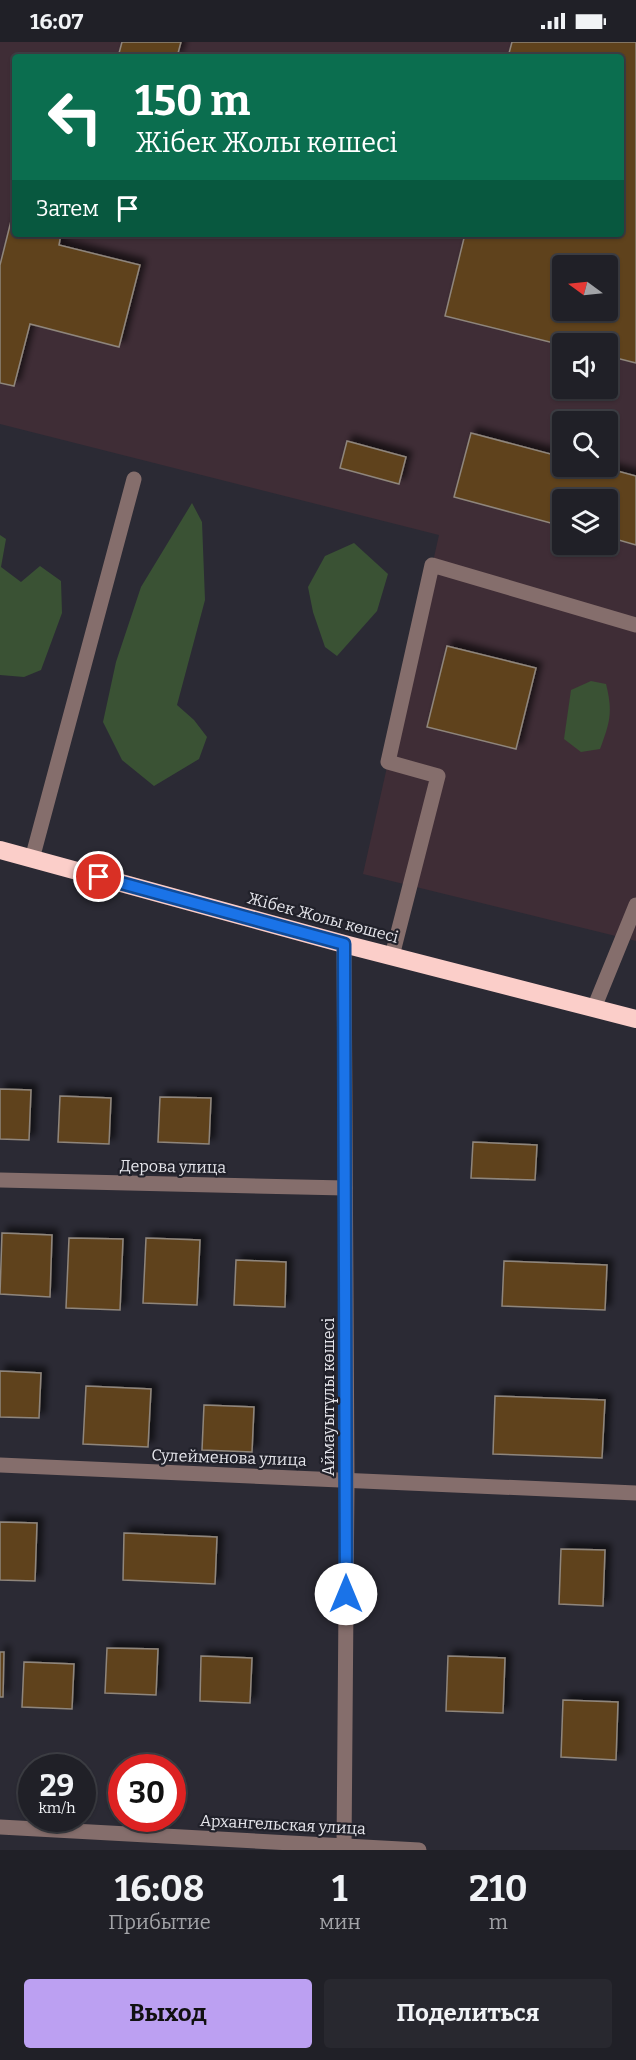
<!DOCTYPE html>
<html lang="ru">
<meta charset="utf-8">
<style>
:root{--surface:#202027;--page:#28282f;--text:#f1f3f6;--muted:#a2a3a7;--line:#3d3e44;--accent:#bca0f2}
body{margin:0;font-family:Bitter,serif;background:var(--page);color:var(--text);height:100vh;display:flex;flex-direction:column;font-size:22px;white-space:nowrap}
*{box-sizing:border-box;margin:0}
p{font-size:20px;color:var(--muted)}
.icon{flex:none;width:33px;height:33px;fill:none;stroke:currentColor;stroke-width:2;stroke-linecap:round;stroke-linejoin:round}
.map{position:relative;height:1808px;overflow:hidden}
.side{display:flex;flex-direction:column;background:var(--surface);flex:1}
.side>*{flex:none}
.guide{position:absolute;left:12px;top:12px;width:612px;height:183px;border-radius:6px;box-shadow:0 2px 4px #0004,0 0 0 2px var(--line);background:#0b6e4f;color:#fff;overflow:hidden}
.needle{width:39px;rotate:285deg}
.tools{position:absolute;left:552px;top:213px;display:grid;gap:12px}
.tools a{display:grid;place-items:center;width:66px;height:66px;border-radius:6px;background:var(--surface);box-shadow:0 2px 4px #0004,0 0 0 2px var(--line);font-size:30px}
.speed{position:absolute;left:18px;top:1712px;display:flex;gap:12px;font-size:30px;font-weight:700;text-align:center}
.speed>*{display:grid;place-content:center;width:78px;height:78px;border-radius:50%;background:var(--surface);box-shadow:0 2px 4px #0004,0 0 0 2px var(--line);line-height:1}
.speed small{font-size:15px;font-weight:400}
.speed .limit{border:9px solid #d22;background:#fff;color:#111}
.pin{position:absolute;display:grid;place-items:center;width:51px;height:51px;color:#fff;margin:-26px;border:3px solid #fff;border-radius:50%;box-shadow:0 2px 6px #0007}
.me{position:absolute;width:66px;margin:-33px;rotate:0deg;stroke-linejoin:round;filter:drop-shadow(0 0 4px #0008)}
.turn{display:flex;align-items:center;gap:21px;height:126px;padding:0 24px;font-size:27px}
.turn .icon{width:78px;height:78px;stroke-width:2.5}
.turn b{display:block;font-size:42px;line-height:51px}
.then{display:flex;align-items:center;height:57px;padding:0 24px;background:#0003;gap:12px;font-size:22px}
.eta{display:flex;justify-content:space-evenly;align-items:center;height:102px;text-align:center}
.eta b{font-size:36px;font-weight:700;line-height:42px}
.primary-button{display:flex;gap:12px;margin-top:auto;padding:12px 24px}
.primary-button a{flex:1;height:69px;border-radius:6px;background:var(--accent);color:#111;font-size:24px;font-weight:700;line-height:69px;text-align:center}
.primary-button a+a{background:var(--page);color:var(--text)}
.status{display:flex;justify-content:space-between;align-items:center;height:42px;padding:0 30px;background:var(--surface);direction:ltr}
.status svg{height:16px;fill:currentColor}
.map>svg:first-child{display:block}
</style>
<div class="status"><b>16:07</b><svg viewBox="0 0 49 12"><path d="M0 12V9h3v3zM5 12V6h3v6zM10 12V3h3v9zM15 12V0h3v12zM26 1h20v11H26zM47 4h2v5h-2z"/></svg></div>
<div class="map">
<svg width="636" height="1808" viewBox="0 0 636 1808">
<defs>
<filter id="shadow"><feDropShadow dx="5.5" dy="-5.5" stdDeviation="3" flood-color="#0009"/></filter>
</defs>
<rect width="100%" height="100%" fill="#2b2a34"/>
<path fill="#3f2d36" fill-rule="evenodd" d="M0,0h636v899l-273,-67 76,-339 -439,-111zM15,15h606v177h-606zM562,224h46v44h-46zM562,302h46v44h-46zM562,380h46v44h-46zM562,458h46v44h-46z"/>
<g fill="#3a5234">
<polygon points="192,461 202,480 205,558 177,663 194,678 207,695 199,717 154,744 122,718 103,680 116,620 141,545"/>
<polygon points="0,493 6,497 1,525 21,540 40,524 61,539 62,571 41,628 24,635 0,633"/>
<polygon points="354,501 388,532 377,569 337,614 325,605 313,570 308,545 325,514"/>
<path d="M591,639l15,3c7,28 4,38 -6,65l-19,3 -17,-13 7,-49z"/>
</g>
<g fill="#5f421e" stroke="#8f867c" stroke-width="1.5" fill-rule="evenodd" filter="url(#shadow)">
<polygon points="122,0 181,0 177,15 118,15"/>
<path d="M512,0h124v321l-28,-7v-12l-46,1 -117,-29 20,-82h156v-177h-113zM562,224h46v44h-46z"/>
<polygon points="15,163 15,192 61,192 59,203 140,223 119,305 30,282 14,344 0,341 0,223"/>
<polygon points="471,391 562,415 562,424 599,424 636,434 636,503 608,495 608,458 562,458 562,484 454,455"/>
<polygon points="347,399 406,415 399,442 340,426"/>
<polygon points="447,604 536,626 516,707 427,685"/>
<polygon points="0,1047 31,1048 29,1098 0,1097"/>
<polygon points="60,1054 111,1056 109,1102 58,1100"/>
<polygon points="160,1055 211,1056 209,1102 158,1100"/>
<polygon points="473,1100 537,1103 535,1138 471,1136"/>
<polygon points="2,1191 52,1193 50,1255 0,1252"/>
<polygon points="69,1196 123,1197 120,1268 66,1266"/>
<polygon points="146,1196 200,1198 197,1263 143,1261"/>
<polygon points="236,1218 286,1220 285,1265 234,1263"/>
<polygon points="504,1219 607,1223 605,1268 502,1264"/>
<polygon points="0,1329 41,1331 39,1376 0,1375"/>
<polygon points="86,1344 151,1347 148,1405 83,1402"/>
<polygon points="495,1354 605,1358 602,1416 493,1412"/>
<polygon points="204,1363 254,1365 252,1410 202,1408"/>
<polygon points="0,1480 37,1481 35,1539 0,1538"/>
<polygon points="124,1491 217,1495 215,1542 123,1538"/>
<polygon points="561,1507 605,1508 603,1564 559,1562"/>
<polygon points="107,1606 158,1607 156,1653 105,1651"/>
<polygon points="0,1610 4,1610 3,1655 0,1655"/>
<polygon points="201,1614 252,1616 250,1661 200,1659"/>
<polygon points="448,1614 505,1616 503,1671 446,1669"/>
<polygon points="24,1620 74,1622 72,1667 22,1665"/>
<polygon points="563,1658 618,1660 616,1718 561,1715"/>
</g>
<g fill="none" stroke-linecap="round" stroke-linejoin="round">
<g stroke="#856e6c" stroke-width="15">
<polyline points="32,817 134,437"/>
<polyline points="344,902 347,1438 344,1808"/>
<polyline points="392,914 438,734 388,720 432,523 636,583"/>
<polyline points="594,966 636,863"/>
<polyline points="0,1138 345,1146"/>
<polyline points="0,1423 636,1451"/>
<polyline points="0,1785 419,1808"/>
</g>
<polyline stroke="#fbcec9" stroke-width="18" points="0,808 344,902 636,977"/>
</g>
<g fill="none" stroke-linecap="round" stroke-linejoin="round">
<defs>
<polyline id="route" points="99,835 344,902 346,1552"/>
</defs>
<use href="#route" stroke="#114b97" stroke-width="15"/>
<use href="#route" stroke="#1a73e8" stroke-width="10"/>
</g>
<g text-anchor="middle" stroke-width="4.5" stroke-linejoin="round" paint-order="stroke">
<g font-size="16" fill="#e5e5eb" stroke="#21212a">
<text transform="translate(323 875) rotate(15)" y="6">Жібек Жолы көшесі</text>
<text transform="translate(173 1124) rotate(1)" y="6">Дерова улица</text>
<text transform="translate(328 1355) rotate(-90)" y="6">Аймауытұлы көшесі</text>
<text transform="translate(229 1415) rotate(2)" y="6">Сулейменова улица</text>
<text transform="translate(283 1782) rotate(3)" y="6">Архангельская улица</text>
</g>
</g>
</svg>
<div class="tools">
<a><svg class="needle" viewBox="-14 -14 28 28"><path d="M0-13l5 13h-10z" fill="#e53935"/><path d="M0 13l5-13h-10z" fill="#a2a3a7"/></svg></a>
<a><svg class="icon" aria-label="sound" viewBox="0 0 24 24"><path d="M4 9h4l5-4v14l-5-4H4zM17 9q2 3 0 6"/></svg></a>
<a><svg class="icon" aria-label="search" viewBox="0 0 24 24"><circle cx="10" cy="10" r="6"/><path d="M15 15l6 6"/></svg></a>
<a><svg class="icon" aria-label="layers" viewBox="0 0 24 24"><path d="M12 4l9 5-9 5-9-5zM3 14l9 5 9-5"/></svg></a>
</div>
<div class="speed"><div>29<small>km/h</small></div><div class="limit">30</div></div>
<div class="pin" style="left:99px;top:835px;background:#d93025"><svg class="icon" aria-label="arrive" viewBox="0 0 24 24"><path d="M6 21V4h12l-3 4 3 4H6"/></svg></div>
<svg class="me" style="left:346px;top:1552px" viewBox="-20 -20 40 40"><circle r="19" fill="#fff"/><path d="M0-13L10 11 0 6-10 11z" fill="#1a73e8"/></svg>
<div class="guide">
<div class="turn"><svg class="icon" aria-label="left" viewBox="0 0 24 24"><path d="M17 20v-9H6M10 6l-5 5 5 5"/></svg><div><b>150 m</b>Жібек Жолы көшесі</div></div>
<div class="then">Затем<svg class="icon" aria-label="arrive" viewBox="0 0 24 24"><path d="M6 21V4h12l-3 4 3 4H6"/></svg></div>
</div>
</div>
<section class="side">
<div class="eta">
<div><b>16:08</b><p>Прибытие</p></div>
<div><b>1</b><p>мин</p></div>
<div><b>210</b><p>m</p></div>
</div>
<div class="primary-button"><a>Выход</a><a>Поделиться</a></div>
</section>
